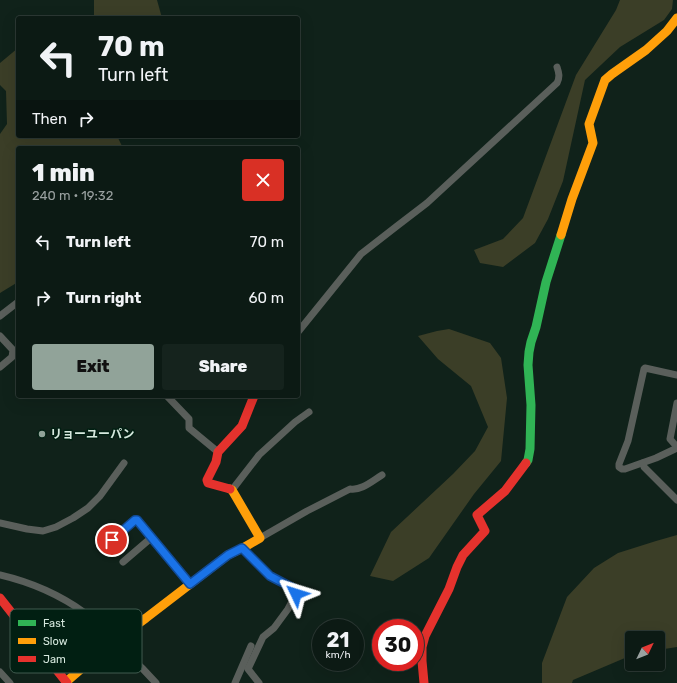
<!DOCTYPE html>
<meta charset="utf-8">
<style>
:root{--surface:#0c1a14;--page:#15231d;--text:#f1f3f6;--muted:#9aa1a0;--line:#2c3834;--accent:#91a399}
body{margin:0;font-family:Rubik,"Noto Sans JP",sans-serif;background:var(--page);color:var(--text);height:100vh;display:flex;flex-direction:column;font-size:15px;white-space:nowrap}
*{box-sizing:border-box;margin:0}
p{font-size:13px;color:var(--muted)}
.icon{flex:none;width:22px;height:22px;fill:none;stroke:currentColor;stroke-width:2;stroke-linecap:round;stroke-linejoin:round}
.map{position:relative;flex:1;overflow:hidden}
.side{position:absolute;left:16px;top:146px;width:284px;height:252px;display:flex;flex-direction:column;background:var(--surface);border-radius:4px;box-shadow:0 4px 16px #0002,0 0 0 1px var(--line)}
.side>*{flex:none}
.guide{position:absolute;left:16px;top:16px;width:284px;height:122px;border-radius:4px;box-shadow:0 4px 16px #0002,0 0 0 1px var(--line);background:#0c1a14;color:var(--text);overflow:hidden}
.needle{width:26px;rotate:47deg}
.controls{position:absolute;left:625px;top:631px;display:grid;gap:8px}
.controls a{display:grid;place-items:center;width:40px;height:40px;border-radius:4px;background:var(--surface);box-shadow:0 4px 16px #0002,0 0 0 1px var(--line);font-size:20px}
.speed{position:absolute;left:312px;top:619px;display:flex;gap:8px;font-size:20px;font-weight:700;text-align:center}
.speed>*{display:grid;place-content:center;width:52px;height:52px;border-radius:50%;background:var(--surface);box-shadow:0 4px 16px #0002,0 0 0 1px var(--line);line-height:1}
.speed small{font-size:10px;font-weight:400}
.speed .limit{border:6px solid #d22;background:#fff;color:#111}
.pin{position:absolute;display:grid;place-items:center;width:34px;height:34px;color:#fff;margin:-17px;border:2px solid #fff;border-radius:50%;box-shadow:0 1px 4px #0007}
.me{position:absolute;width:44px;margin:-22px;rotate:311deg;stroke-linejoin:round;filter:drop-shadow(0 0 3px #0008)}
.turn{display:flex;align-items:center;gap:14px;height:84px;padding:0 16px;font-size:18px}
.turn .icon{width:52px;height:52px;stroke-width:2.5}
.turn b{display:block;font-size:28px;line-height:34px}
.then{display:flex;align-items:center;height:38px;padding:0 16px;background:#0003;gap:8px;font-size:15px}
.round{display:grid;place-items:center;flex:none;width:42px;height:42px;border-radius:4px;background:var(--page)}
.head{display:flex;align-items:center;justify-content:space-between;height:68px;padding:0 16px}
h1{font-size:24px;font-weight:800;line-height:30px}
.action{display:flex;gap:8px;margin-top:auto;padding:8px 16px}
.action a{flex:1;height:46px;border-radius:4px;background:var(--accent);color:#111;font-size:16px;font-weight:800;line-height:46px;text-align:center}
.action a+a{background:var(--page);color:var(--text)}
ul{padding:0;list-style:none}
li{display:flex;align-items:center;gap:12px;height:56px;padding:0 16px}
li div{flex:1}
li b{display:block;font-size:15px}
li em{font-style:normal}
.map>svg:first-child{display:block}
</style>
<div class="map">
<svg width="677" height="683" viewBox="0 0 677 683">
<rect width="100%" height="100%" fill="#10221a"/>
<g fill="#3b3e27">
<polygon points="94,0 157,0 162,18 94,18"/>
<polygon points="620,0 673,0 672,9 664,20 620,47 585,80 563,181 548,219 535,243 503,267 480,263 474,250 503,239 523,218 576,75 616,10"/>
<polygon points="18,48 18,136 117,136 123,148 18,148 18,282 0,293 0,134 7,124 6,91 0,85 0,63"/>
<polygon points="449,329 490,343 501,358 507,398 501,461 474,494 429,558 393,581 370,576 391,532 453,474 475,451 488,427 471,386 438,359 418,336 437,331"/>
<polygon points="677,535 677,647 658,650 658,638 632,638 632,655 573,680 572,683 542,683 542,663 567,597 594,568 618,553 656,541"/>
</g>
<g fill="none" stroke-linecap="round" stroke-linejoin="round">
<g stroke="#5a5f5b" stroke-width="7">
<polyline points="0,316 18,302"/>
<path d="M298,332l63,-78 36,-28 30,-23 130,-120c3,-6 2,-10 0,-16"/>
<polyline points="0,336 13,350 12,357 0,367"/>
<polyline points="677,375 645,368 644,369 628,441 619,464 619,467 622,469 625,469 656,458 675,449 677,447"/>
<polyline points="167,396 189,419 189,428 218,452"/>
<polyline points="677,403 670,439 677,447"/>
<polyline points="643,463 644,467 677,500"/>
<polyline points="232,490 259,455 295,422 309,412"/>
<polyline points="0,523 27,529 43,531 56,527 73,518 88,508 100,496 124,463"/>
<path d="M260,538l47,-27 43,-22c11,2 22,-8 32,-14"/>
<polyline points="111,540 135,520 137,520 190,584"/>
<polyline points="243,548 271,576 295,589 296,594 288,609 274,628 263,637 248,669 259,683"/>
<polyline points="123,562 151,538"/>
<path d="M0,575c30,7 60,20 85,38l57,55 14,15"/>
<polyline points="0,672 10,683"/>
<polyline points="235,683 251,646"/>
</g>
<polyline stroke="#30b455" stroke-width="9" points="526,463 528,460 530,449 531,405 528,365 529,352 531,342 536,327 546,282 561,235"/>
<g stroke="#ff9f0a" stroke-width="9">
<polyline points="561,235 572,199 593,143 589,124 605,80 612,74 646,50 667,31 677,18"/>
<polyline points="66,682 118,637 124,634 146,618 228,555 243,548 260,538 232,490 230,489"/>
</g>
<g stroke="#e5322d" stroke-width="9">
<polyline points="230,489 208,483 207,480 216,462 218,452 242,426 254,396"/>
<polyline points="0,598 67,683"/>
<polyline points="424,683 422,661 422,647 425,636 449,589 457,567 463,555 485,531 477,515 505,491 526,463"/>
</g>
</g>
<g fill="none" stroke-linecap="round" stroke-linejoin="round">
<defs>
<polyline id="route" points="112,540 135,520 137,520 190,584 228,555 242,548 270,576 295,589 296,594"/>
</defs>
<use href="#route" stroke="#114b97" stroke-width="10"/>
<use href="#route" stroke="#1a73e8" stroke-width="7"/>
</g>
<circle fill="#91a399" stroke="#011f12" stroke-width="1.5" cx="42" cy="434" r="4"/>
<g text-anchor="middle" stroke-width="3" stroke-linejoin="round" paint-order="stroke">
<g font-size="12" font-weight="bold" fill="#d6e8de" stroke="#011f12" text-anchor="start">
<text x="50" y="438">リョーユーパン</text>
</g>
</g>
<rect x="10" y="609" width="132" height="64" rx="6" fill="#011f12" stroke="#415b4f" stroke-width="1"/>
<rect x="18" y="620" width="18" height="6" fill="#30b455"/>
<rect x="18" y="638" width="18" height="6" fill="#ff9f0a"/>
<rect x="18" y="656" width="18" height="6" fill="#e5322d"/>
<g font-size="11" fill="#d6e8de">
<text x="43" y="627">Fast</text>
<text x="43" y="645">Slow</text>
<text x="43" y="663">Jam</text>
</g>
</svg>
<div class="controls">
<a><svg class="needle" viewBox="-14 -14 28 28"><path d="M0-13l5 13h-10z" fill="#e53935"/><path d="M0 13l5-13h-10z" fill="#9aa1a0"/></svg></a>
</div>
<div class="speed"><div>21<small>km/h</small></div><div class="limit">30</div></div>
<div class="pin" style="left:112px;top:540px;background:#d93025"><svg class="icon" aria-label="arrive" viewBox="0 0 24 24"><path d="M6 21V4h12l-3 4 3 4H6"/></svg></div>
<svg class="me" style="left:296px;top:594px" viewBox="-20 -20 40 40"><path d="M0-17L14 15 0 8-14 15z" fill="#1a73e8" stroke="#fff" stroke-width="4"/></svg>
<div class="guide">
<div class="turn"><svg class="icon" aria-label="left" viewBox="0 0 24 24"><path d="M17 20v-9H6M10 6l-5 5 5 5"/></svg><div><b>70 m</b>Turn left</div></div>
<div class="then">Then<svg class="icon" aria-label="right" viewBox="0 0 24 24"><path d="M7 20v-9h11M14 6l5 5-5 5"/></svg></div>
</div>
<section class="side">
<div class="head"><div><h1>1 min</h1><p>240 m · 19:32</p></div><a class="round" style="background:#d93025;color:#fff"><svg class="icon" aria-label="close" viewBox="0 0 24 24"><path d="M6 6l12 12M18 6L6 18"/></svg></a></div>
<ul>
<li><svg class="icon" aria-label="left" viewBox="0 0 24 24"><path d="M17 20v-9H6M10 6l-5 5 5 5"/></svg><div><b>Turn left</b></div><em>70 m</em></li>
<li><svg class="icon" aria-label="right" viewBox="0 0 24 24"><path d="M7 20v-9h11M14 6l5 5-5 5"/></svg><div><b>Turn right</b></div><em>60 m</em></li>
</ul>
<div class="action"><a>Exit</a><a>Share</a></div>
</section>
</div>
